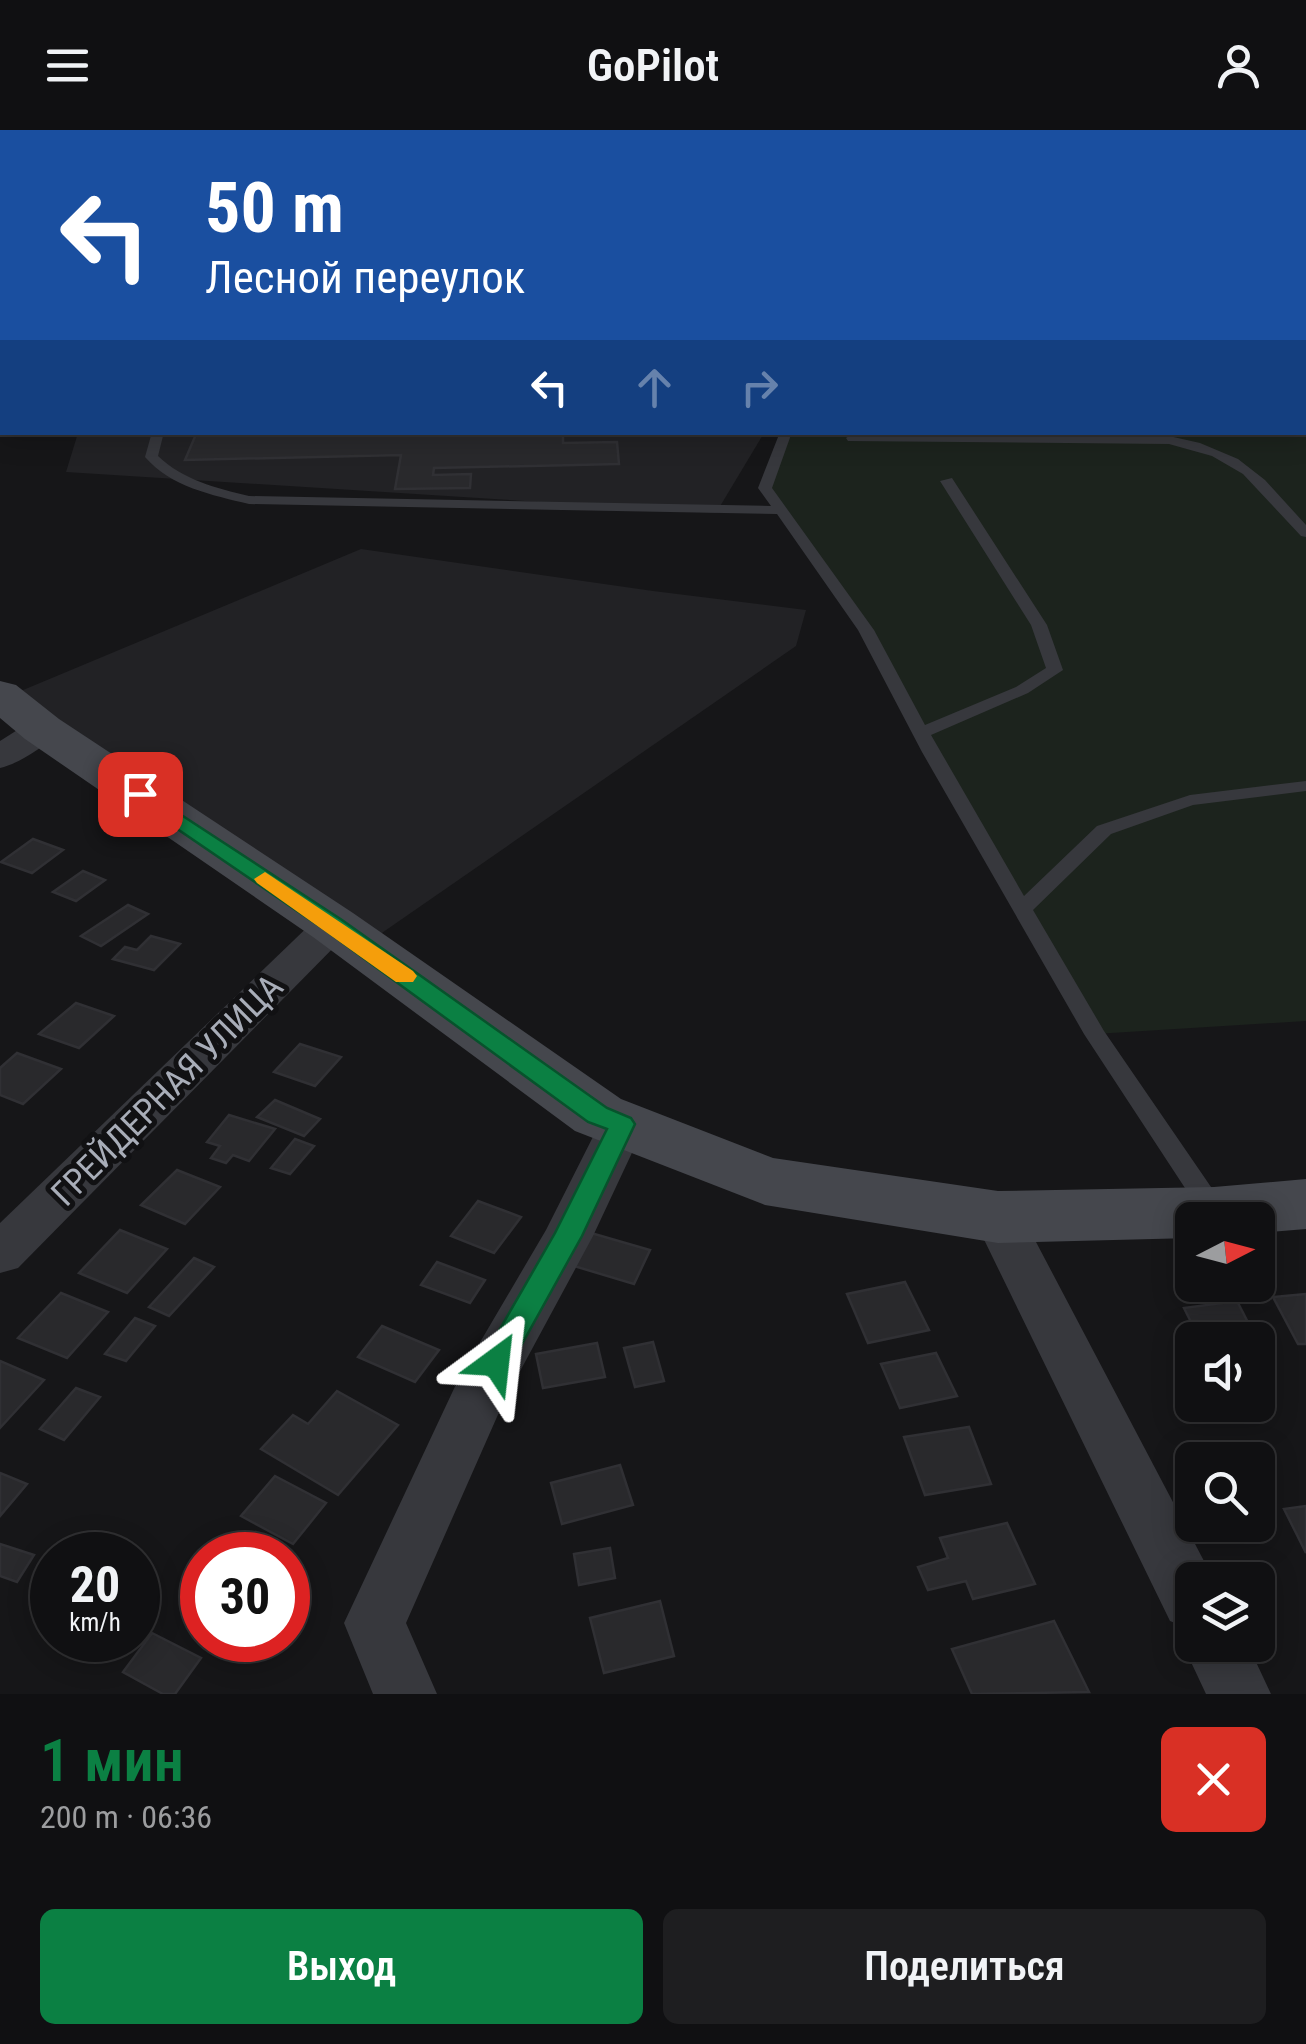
<!DOCTYPE html>
<html lang="ru">
<meta charset="utf-8">
<style>
:root{--surface:#101012;--page:#1e1e20;--text:#f1f3f6;--muted:#9c9d9f;--line:#303032;--accent:#0b8043}
body{margin:0;font-family:"Roboto Condensed",sans-serif;background:var(--page);color:var(--text);height:100vh;display:flex;flex-direction:column;font-size:38px;white-space:nowrap}
*{box-sizing:border-box;margin:0}
p{font-size:32px;color:var(--muted)}
.icon{flex:none;width:55px;height:55px;fill:none;stroke:currentColor;stroke-width:2;stroke-linecap:round;stroke-linejoin:round}
.map{position:relative;height:1564px;overflow:hidden}
.panel{display:flex;flex-direction:column;background:var(--surface);flex:1}
.panel>*{flex:none}
.hud{position:absolute;left:0px;top:0px;width:1308px;height:305px;box-shadow:0 5px 25px #0003,0 0 0 2px var(--line);background:#1a4fa0;color:#fff;overflow:hidden}
.needle{width:65px;rotate:84deg}
.controls{position:absolute;left:1175px;top:1072px;display:grid;gap:20px}
.controls a{display:grid;place-items:center;width:100px;height:100px;border-radius:15px;background:var(--surface);box-shadow:0 5px 25px #0003,0 0 0 2px var(--line);font-size:50px}
.speed{position:absolute;left:30px;top:1402px;display:flex;gap:20px;font-size:50px;font-weight:700;text-align:center}
.speed>*{display:grid;place-content:center;width:130px;height:130px;border-radius:50%;background:var(--surface);box-shadow:0 5px 25px #0003,0 0 0 2px var(--line);line-height:1}
.speed small{font-size:25px;font-weight:400}
.speed .limit{border:15px solid #d22;background:#fff;color:#111}
.pin{position:absolute;display:grid;place-items:center;width:85px;height:85px;color:#fff;margin:-42px;border-radius:20px;box-shadow:0 5px 15px #0006}
.me{position:absolute;width:110px;margin:-55px;rotate:30deg;stroke-linejoin:round;filter:drop-shadow(0 0 8px #0008)}
.turn{display:flex;align-items:center;gap:35px;height:210px;padding:0 40px;font-size:45px}
.turn .icon{width:130px;height:130px;stroke-width:2.5}
.turn b{display:block;font-size:70px;line-height:85px}
.lanes{display:flex;align-items:center;height:95px;padding:0 40px;background:#0003;justify-content:center;gap:50px;direction:ltr}
.lanes .off{opacity:.35}
.round{display:grid;place-items:center;flex:none;width:105px;height:105px;border-radius:15px;background:var(--page)}
.overview{display:flex;align-items:center;justify-content:space-between;height:170px;padding:0 40px}
h1{font-size:60px;font-weight:600;line-height:75px;color:var(--accent)}
.action{display:flex;gap:20px;margin-top:auto;padding:20px 40px}
.action a{flex:1;height:115px;border-radius:15px;background:var(--accent);color:#fff;font-size:40px;font-weight:600;line-height:115px;text-align:center}
.action a+a{background:var(--page);color:var(--text)}
header{display:flex;justify-content:space-between;align-items:center;height:130px;padding:0 40px;background:var(--surface);font-size:45px;font-weight:600}
.map>svg:first-child{display:block}
</style>
<header><svg class="icon" aria-label="menu" viewBox="0 0 24 24"><path d="M4 6h16M4 12h16M4 18h16"/></svg>GoPilot<svg class="icon" aria-label="person" viewBox="0 0 24 24"><circle cx="12" cy="8" r="4"/><path d="M4 21q1-7 8-7t8 7"/></svg></header>
<div class="map">
<svg width="1306" height="1564" viewBox="0 0 1306 1564">
<rect width="100%" height="100%" fill="#161618"/>
<g fill="#222225">
<polygon points="78,303 764,303 716,383 66,342"/>
<polygon points="361,419 653,461 806,480 796,516 363,816 4,568"/>
</g>
<polygon fill="#1c231d" points="926,0 1306,0 1306,891 1095,904 866,500 765,358 786,303 1305,302 1305,2 921,2"/>
<g fill="#29292c" stroke="#303034" stroke-width="2.5">
<polygon points="197,302 563,302 563,313 617,312 619,334 434,338 433,345 471,344 470,358 395,359 401,325 185,330"/>
<polygon points="33,709 63,720 32,743 1,732"/>
<polygon points="83,741 105,750 76,771 53,762"/>
<polygon points="128,775 148,784 101,816 81,806"/>
<polygon points="151,806 180,814 154,840 113,829 125,817 137,820"/>
<polygon points="76,873 114,886 79,918 39,904"/>
<polygon points="300,914 341,927 315,956 274,942"/>
<polygon points="17,923 61,939 23,974 0,965 0,938"/>
<polygon points="275,970 320,989 304,1006 257,987"/>
<polygon points="229,985 275,999 249,1031 233,1025 226,1033 211,1028 220,1016 207,1012"/>
<polygon points="295,1009 314,1016 290,1044 271,1038"/>
<polygon points="177,1040 220,1057 185,1094 141,1075"/>
<polygon points="478,1071 521,1087 494,1123 451,1106"/>
<polygon points="120,1100 167,1119 127,1163 79,1143"/>
<polygon points="591,1103 650,1120 634,1154 574,1136"/>
<polygon points="194,1128 214,1137 169,1186 149,1177"/>
<polygon points="437,1132 485,1150 470,1173 421,1155"/>
<polygon points="905,1152 929,1200 868,1213 847,1164"/>
<polygon points="61,1163 108,1182 67,1228 18,1208"/>
<polygon points="1306,1164 1306,1214 1298,1214 1273,1167"/>
<polygon points="1237,1171 1257,1210 1200,1210 1184,1178"/>
<polygon points="135,1188 155,1196 126,1231 105,1224"/>
<polygon points="382,1196 439,1220 415,1252 358,1227"/>
<polygon points="653,1212 664,1251 635,1257 624,1218"/>
<polygon points="597,1213 605,1247 543,1258 536,1224"/>
<polygon points="936,1223 957,1266 900,1278 881,1234"/>
<polygon points="0,1231 44,1250 0,1298"/>
<polygon points="76,1258 100,1267 64,1310 40,1299"/>
<polygon points="337,1261 398,1295 338,1365 261,1319 293,1285 308,1294"/>
<polygon points="969,1297 991,1354 925,1365 904,1307"/>
<polygon points="620,1335 633,1375 562,1394 551,1353"/>
<polygon points="0,1343 27,1354 0,1386"/>
<polygon points="275,1346 326,1373 293,1414 241,1386"/>
<polygon points="1306,1376 1306,1423 1284,1379"/>
<polygon points="1007,1393 1035,1454 973,1469 966,1451 928,1460 918,1437 948,1428 940,1408"/>
<polygon points="0,1414 34,1425 17,1452 0,1446"/>
<polygon points="610,1418 615,1448 579,1455 574,1424"/>
<polygon points="660,1471 674,1526 604,1543 590,1488"/>
<polygon points="1054,1491 1089,1562 972,1564 952,1519"/>
<polygon points="152,1503 201,1528 175,1564 163,1564 123,1542"/>
</g>
<g fill="none" stroke-linecap="round" stroke-linejoin="round">
<g fill="#37383d" fill-rule="evenodd">
<polygon points="375,0 383,0 383,2 376,2"/>
<rect x="1305" y="96" width="1" height="6"/>
<polygon points="1305,269 1306,270 1306,278 1305,277"/>
<path d="M152,302h12l-6,24c25,24 58,32 91,40l522,10 -13,-18 22,-56h12l-20,56 102,142 51,95 91,-38 30,-19 -15,-43 -91,-144 12,-3 95,147 16,45 -35,23 -97,42 93,161 73,-70 93,-31 116,-14v10l-113,14 -82,29 -78,76 71,121 118,172 3,7 -3,7 -9,2 -9,-2 -120,-183 -162,-282 -64,-122 -81,-116 -528,-10c-37,-9 -78,-17 -104,-47z"/>
<polygon points="852,304 1169,306 1200,313 1238,329 1265,350 1306,395 1306,407 1301,406 1243,344 1212,326 1169,314 848,311 846,308"/>
</g>
<g fill="#37383d" fill-rule="evenodd">
<path d="M42,589l12,3 5,7c-12,17 -39,34 -59,39v-27l30,-19z"/>
<polygon points="333,783 347,786 353,795 347,804 18,1138 0,1143 0,1093 319,786"/>
<polygon points="622,979 639,983 645,995 593,1106 504,1271 406,1493 437,1564 373,1564 344,1493 459,1248 546,1100 605,983"/>
<polygon points="998,1068 1016,1074 1214,1450 1192,1450 1192,1515 1248,1515 1271,1564 1206,1564 1183,1515 1190,1499 1170,1491 973,1087 980,1074"/>
</g>
<polygon fill="#45474d" fill-rule="evenodd" points="0,551 16,555 59,589 353,783 621,969 773,1028 998,1061 1214,1057 1306,1049 1306,1099 1258,1103 1258,1090 1192,1090 1192,1108 998,1113 765,1075 575,1001 313,807 25,609 0,588"/>
</g>
<polygon fill="#0b8043" stroke="#07532c" stroke-width="2.5" points="140,658 342,790 607,978 631,988 635,994 582,1106 507,1241 496,1245 486,1241 481,1232 555,1103 607,999 588,992 325,800 132,668 129,664 132,660"/>
<polygon fill="#f59e0b" points="265,742 413,841 417,846 413,852 396,852 257,753 254,749"/>
<g text-anchor="middle" stroke-width="10" stroke-linejoin="round" paint-order="stroke">
<g font-size="35" fill="#a8adb8" stroke="#111113">
<text transform="translate(167 960) rotate(-45)" y="12">ГРЕЙДЕРНАЯ УЛИЦА</text>
</g>
</g>
</svg>
<div class="controls">
<a><svg class="needle" viewBox="-14 -14 28 28"><path d="M0-13l5 13h-10z" fill="#e53935"/><path d="M0 13l5-13h-10z" fill="#9c9d9f"/></svg></a>
<a><svg class="icon" aria-label="sound" viewBox="0 0 24 24"><path d="M4 9h4l5-4v14l-5-4H4zM17 9q2 3 0 6"/></svg></a>
<a><svg class="icon" aria-label="search" viewBox="0 0 24 24"><circle cx="10" cy="10" r="6"/><path d="M15 15l6 6"/></svg></a>
<a><svg class="icon" aria-label="layers" viewBox="0 0 24 24"><path d="M12 4l9 5-9 5-9-5zM3 14l9 5 9-5"/></svg></a>
</div>
<div class="speed"><div>20<small>km/h</small></div><div class="limit">30</div></div>
<div class="pin" style="left:140px;top:664px;background:#d93025"><svg class="icon" aria-label="arrive" viewBox="0 0 24 24"><path d="M6 21V4h12l-3 4 3 4H6"/></svg></div>
<svg class="me" style="left:496px;top:1232px" viewBox="-20 -20 40 40"><path d="M0-17L14 15 0 8-14 15z" fill="#0b8043" stroke="#fff" stroke-width="4"/></svg>
<div class="hud">
<div class="turn"><svg class="icon" aria-label="left" viewBox="0 0 24 24"><path d="M17 20v-9H6M10 6l-5 5 5 5"/></svg><div><b>50 m</b>Лесной переулок</div></div>
<div class="lanes"><svg class="icon" aria-label="left" viewBox="0 0 24 24"><path d="M17 20v-9H6M10 6l-5 5 5 5"/></svg><svg class="icon off" aria-label="ahead" viewBox="0 0 24 24"><path d="M12 20V5M6 11l6-6 6 6"/></svg><svg class="icon off" aria-label="right" viewBox="0 0 24 24"><path d="M7 20v-9h11M14 6l5 5-5 5"/></svg></div>
</div>
</div>
<section class="panel">
<div class="overview"><div><h1>1 мин</h1><p>200 m · 06:36</p></div><a class="round" style="background:#d93025;color:#fff"><svg class="icon" aria-label="close" viewBox="0 0 24 24"><path d="M6 6l12 12M18 6L6 18"/></svg></a></div>
<div class="action"><a>Выход</a><a>Поделиться</a></div>
</section>
